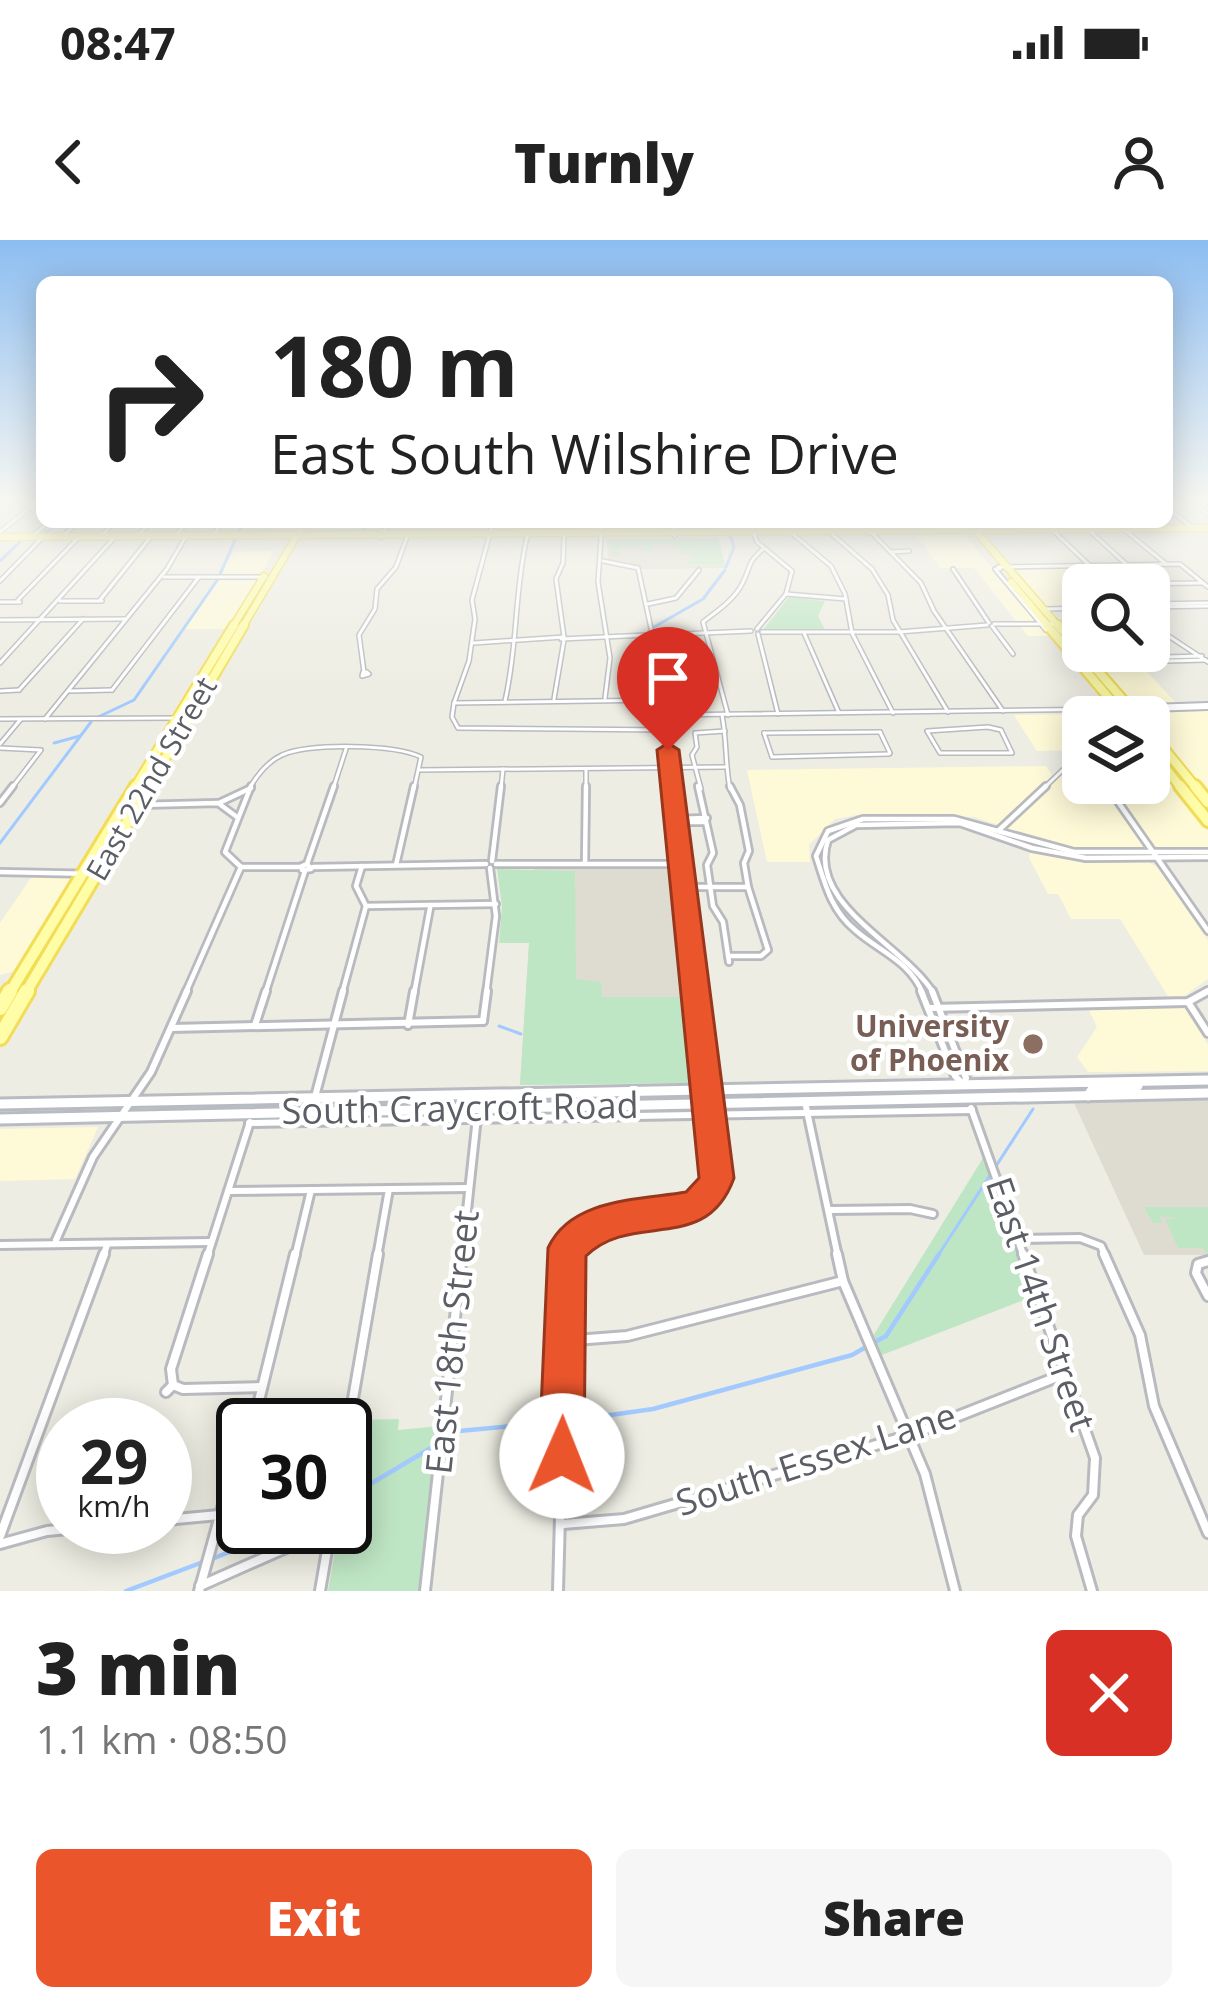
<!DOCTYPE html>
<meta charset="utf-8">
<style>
:root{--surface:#fff;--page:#f6f6f6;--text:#222;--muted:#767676;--accent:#eb552c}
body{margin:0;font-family:"Open Sans",sans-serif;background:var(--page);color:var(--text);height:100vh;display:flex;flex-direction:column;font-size:45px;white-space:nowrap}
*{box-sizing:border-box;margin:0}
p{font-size:39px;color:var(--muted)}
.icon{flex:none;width:66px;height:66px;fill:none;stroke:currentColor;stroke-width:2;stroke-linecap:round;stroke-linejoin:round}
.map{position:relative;height:1351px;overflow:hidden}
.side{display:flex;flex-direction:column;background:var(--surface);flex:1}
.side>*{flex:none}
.hud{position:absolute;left:36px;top:36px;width:1137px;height:252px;border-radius:18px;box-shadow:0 6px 30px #0003;background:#fff;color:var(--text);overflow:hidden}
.buttons{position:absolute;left:1062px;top:324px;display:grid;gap:24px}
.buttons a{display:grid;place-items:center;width:108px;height:108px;border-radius:18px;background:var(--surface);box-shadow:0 6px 30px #0003;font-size:60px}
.speed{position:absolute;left:36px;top:1158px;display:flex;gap:24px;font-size:60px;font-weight:700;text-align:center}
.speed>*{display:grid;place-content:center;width:156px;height:156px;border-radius:50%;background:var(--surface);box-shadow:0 6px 30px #0003;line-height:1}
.speed small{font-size:30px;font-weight:400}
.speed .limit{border:6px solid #111;border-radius:18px;background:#fff;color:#111}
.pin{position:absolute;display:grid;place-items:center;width:102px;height:102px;color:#fff;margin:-123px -51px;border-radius:50% 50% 50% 0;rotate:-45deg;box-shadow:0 0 12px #0007}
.pin .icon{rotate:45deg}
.me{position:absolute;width:132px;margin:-66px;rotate:1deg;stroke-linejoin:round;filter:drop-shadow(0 0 9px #0008)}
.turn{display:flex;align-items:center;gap:42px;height:252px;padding:0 36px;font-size:54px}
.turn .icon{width:156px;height:156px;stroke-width:2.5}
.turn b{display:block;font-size:84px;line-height:102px}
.round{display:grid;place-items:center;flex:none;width:126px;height:126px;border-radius:18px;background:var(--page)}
.headline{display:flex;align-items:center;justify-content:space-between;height:204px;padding:0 36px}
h1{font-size:72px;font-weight:800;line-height:90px}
.primary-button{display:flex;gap:24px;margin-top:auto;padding:24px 36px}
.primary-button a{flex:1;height:138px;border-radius:18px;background:var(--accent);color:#fff;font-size:48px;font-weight:800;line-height:138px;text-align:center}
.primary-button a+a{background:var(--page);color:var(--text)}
.status{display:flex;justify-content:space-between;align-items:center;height:84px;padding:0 60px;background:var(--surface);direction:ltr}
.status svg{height:33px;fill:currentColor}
header{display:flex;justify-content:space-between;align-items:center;height:156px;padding:0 36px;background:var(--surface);font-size:54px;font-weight:800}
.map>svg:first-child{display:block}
</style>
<div class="status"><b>08:47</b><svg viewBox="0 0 49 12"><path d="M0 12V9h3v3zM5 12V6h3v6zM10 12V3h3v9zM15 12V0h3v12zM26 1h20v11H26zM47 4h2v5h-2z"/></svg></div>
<header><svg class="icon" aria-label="back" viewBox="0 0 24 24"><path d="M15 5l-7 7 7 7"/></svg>Turnly<svg class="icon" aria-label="person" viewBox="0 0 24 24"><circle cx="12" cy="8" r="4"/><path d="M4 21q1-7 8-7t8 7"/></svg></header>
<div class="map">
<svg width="1208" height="1351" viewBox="0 0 1208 1351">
<rect width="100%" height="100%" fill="#eeede3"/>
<g fill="#fefad8">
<polygon points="916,295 965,295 1049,396 1028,396 974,328 940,328"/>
<polygon points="274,311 229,389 183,389 234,312"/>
<polygon points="1095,327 1114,345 1083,345 1083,366 1048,367 1014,329"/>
<polygon points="1138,422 1176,463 1133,462 1098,425"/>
<polygon points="1208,470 1208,552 1149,483 1149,477 1142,474"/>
<polygon points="1114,474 1118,477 1083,477 1080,518 1074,510 1037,511 1014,475"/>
<polygon points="1074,522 1083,522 1083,543 1149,543 1149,536 1165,536 1208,591 1208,609 1080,610 1005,590"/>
<polygon points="1046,526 1052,535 999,585 974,577 857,575 835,579 809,605 810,622 767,622 747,530"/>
<polygon points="1030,612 1086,623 1148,622 1157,627 1208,700 1208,739 1180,759 1208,805 1208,831 1088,832 1077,817 1097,787 1089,770 1174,766 1120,679 1071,679 1058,654 1048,654 1029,618"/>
<polygon points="73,634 16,731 0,735 0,683 33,635"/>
<polygon points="98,887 75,939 0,941 0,889"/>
</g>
<g fill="#dedcd1">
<polygon points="719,298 725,328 643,329 629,322 608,320 607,299"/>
<polygon points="675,627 698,842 520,845 534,628"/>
<polygon points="1208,860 1208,1015 1144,1015 1074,863"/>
</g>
<g fill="#bfe6c4">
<polygon points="718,299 725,324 688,324 694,314 679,313 677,306 654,304 651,311 638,311 646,305 619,307 620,314 612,316 609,300"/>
<polygon points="789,357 825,361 818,376 825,390 763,390"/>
<polygon points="497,629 575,631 576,739 601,742 602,757 684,757 692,843 520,845 529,703 499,703 502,666"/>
<polygon points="983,918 1027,1043 1024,1060 882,1115 873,1096"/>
<polygon points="1144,967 1208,967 1208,1015 1202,1008 1178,1008 1165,979 1178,978 1160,976 1162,983 1153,983"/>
<polygon points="399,1179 398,1190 440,1186 422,1351 328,1351 339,1287 345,1287 345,1252 357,1180"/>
</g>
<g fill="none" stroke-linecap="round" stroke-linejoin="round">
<g stroke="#a2caff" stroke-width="3">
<polyline points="726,282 734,307 726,327"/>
<polyline points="364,291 368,282"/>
<polyline points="238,292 245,282"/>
<polyline points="43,294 62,282"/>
<polyline points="0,321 20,302"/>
<polyline points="654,387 703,359 725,330"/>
<polyline points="98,477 134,460 218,339 235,300"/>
<polyline points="54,503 80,496"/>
<polyline points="0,603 91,482"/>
<polyline points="499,786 521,794"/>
<polyline points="937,1017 1033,869"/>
</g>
<g stroke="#a2caff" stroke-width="4.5">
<polyline points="875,1102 886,1096 939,1014"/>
<polyline points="568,1181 653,1169 852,1115 866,1107"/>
<polyline points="445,1200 459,1191 558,1182"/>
<polyline points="345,1259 436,1205"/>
<polyline points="212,1319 289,1287"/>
<polyline points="126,1351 203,1322"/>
</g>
<defs>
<g id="street-far3">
<polyline points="1190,261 1208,274"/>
<polyline points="1167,268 1191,286"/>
<polyline points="493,282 472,360 475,379 469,421 454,463 452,477 458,488 666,490"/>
<polyline points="602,282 598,342 610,418 605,458"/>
<polyline points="673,282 675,296"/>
<polyline points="750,282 757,302 792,331 786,354 757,389"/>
<polyline points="861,282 921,343 934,371 1003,471"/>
<polyline points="1044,282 1088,324"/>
<polyline points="1115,282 1166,324"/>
<polyline points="0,292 38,261"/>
<polyline points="1091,292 1127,325"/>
<polyline points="35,294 49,282"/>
<polyline points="65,294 78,282"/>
<polyline points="102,295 115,282"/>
<polyline points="138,295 151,282"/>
<polyline points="794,295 831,326 845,354 852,393 893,473"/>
<polyline points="833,295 872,329 888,355 893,380 948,472"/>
<polyline points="175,296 187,282"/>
<polyline points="212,297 223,282"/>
<polyline points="381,297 389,282"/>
<polyline points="564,297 563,323 556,339 564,397"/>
<polyline points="891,312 909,311"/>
<polyline points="603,321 638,328 652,393"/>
<polyline points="1098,326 1118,345"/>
<polyline points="998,327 1180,324 1208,347"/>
<polyline points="953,329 989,383"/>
<polyline points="1000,329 995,329 1046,390"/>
<polyline points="164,337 266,337"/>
<polyline points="0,341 42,298"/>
<polyline points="1118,344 1202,343"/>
<polyline points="786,354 846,359"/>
<polyline points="18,360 77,299"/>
<polyline points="100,360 149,299"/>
<polyline points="60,361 102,361"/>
<polyline points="0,362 20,362"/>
<polyline points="648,364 676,358 699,330"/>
<polyline points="1149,364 1208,363"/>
<polyline points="1149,367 1208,366"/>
<polyline points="1047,369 1083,368"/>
<polyline points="0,380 125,379"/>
<polyline points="1149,383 1208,422"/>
<polyline points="994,384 1058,384"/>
<polyline points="992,386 1013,414"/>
<polyline points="762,392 899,392 987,385"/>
<polyline points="804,393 839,473"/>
<polyline points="758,394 778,474"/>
<polyline points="656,395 751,391"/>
<polyline points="652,397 670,549"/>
<polyline points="561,399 647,395"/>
<polyline points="474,403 564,397"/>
<polyline points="1089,419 1202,416"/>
<polyline points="0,423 115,297"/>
<polyline points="1092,423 1206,420"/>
<polygon points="363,432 367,432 369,434 362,436"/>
<polyline points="364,432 359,395 375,369 377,349 396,327 407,297"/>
<polyline points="19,450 83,379"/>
<polyline points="112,450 199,337"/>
<polyline points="0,451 19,450"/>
<polyline points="70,451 112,450"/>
<polyline points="554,459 564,400"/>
<path d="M505,461c13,-56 9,-108 22,-164"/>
<polyline points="454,463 661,460"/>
<polyline points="664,475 1118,469"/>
<path d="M722,475c5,26 3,49 8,74"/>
<path d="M728,475l-25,-93c14,-11 31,-22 39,-38 10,-18 3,-19 21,-35"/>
<polyline points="0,479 175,478"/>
<polyline points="45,479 167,329 185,298"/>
<polygon points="988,487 1001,490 1012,513 940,513 927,491"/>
<polyline points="880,492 890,513"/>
<polyline points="764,493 772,517 889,514"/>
<polyline points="764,493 880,492"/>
<polyline points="0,504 21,479"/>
<polyline points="0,508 41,510 11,549"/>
<polyline points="420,530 725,527"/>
<polyline points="1149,533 1167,533"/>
<polyline points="1105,543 1109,549"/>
<path d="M249,549c8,-14 18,-27 33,-34 28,-12 112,-11 139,2l-7,32"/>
<polyline points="333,549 346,509"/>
<polyline points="501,549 503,529"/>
<polyline points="586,549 586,529"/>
<polyline points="701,549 692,515 697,507 695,493 725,491"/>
<polyline points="1043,549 1072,521 1083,520"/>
</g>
<g id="street-far2">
<polyline points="670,546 695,754"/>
<polyline points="698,546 713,613 707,625 713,666 723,682 729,722"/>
<polyline points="1107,546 1208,691"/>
<polyline points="0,563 13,546"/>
<polyline points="219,563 251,548"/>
<polyline points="139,565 218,563 237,577"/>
<polyline points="677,579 707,578"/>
<polyline points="676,582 706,582"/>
<polyline points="999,590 1046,546"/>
<polyline points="492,621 501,546"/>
<polyline points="307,624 334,546"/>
<polygon points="307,624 311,629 302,630 302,626"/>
<polyline points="496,624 680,624"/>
<polyline points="585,624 586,546"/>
<polyline points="396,625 414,546"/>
<polyline points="241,627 225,612 251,546"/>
<polyline points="241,627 302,627"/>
<polyline points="313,627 486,624"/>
<polyline points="0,632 96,634"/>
<polyline points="683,647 748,647"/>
<polyline points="366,666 496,664"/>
<polyline points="728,716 761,716 768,710 748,647 744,623 749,611 740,565 730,546"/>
<polyline points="185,754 241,627"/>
<polyline points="265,754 305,631"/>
<polyline points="342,754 366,666 356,646 362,626"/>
<polyline points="414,754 430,668"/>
<polyline points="486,754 496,676 490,628"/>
<path d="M923,754c-13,-33 -43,-42 -68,-64 -24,-20 -30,-46 -39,-74l12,-25 35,-12h91l120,33h134"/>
<path d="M934,754c-28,-48 -128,-89 -106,-154l28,-15 104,-2 72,25 54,10 122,-1"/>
<polyline points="1202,754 1208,751"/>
</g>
<g id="street-far1">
<polyline points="921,751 955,836 964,845 966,838 932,751"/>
<polyline points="1188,762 1208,793"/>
<polyline points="930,768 1188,762 1208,751"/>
<polyline points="483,781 487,751"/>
<polyline points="255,785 266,751"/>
<polyline points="408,785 414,751"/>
<polyline points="171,788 483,781"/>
<polyline points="805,862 838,1017"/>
<polyline points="971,868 1024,1017"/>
<polyline points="311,872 343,751"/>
<polyline points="249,883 972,870"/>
<polyline points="228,951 469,948"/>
<polyline points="831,970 910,969 933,974"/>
<polyline points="1019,999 1080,998 1101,1006 1106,1017"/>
<polyline points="56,1000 93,917 151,832 187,751"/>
<polyline points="0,1005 211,1002"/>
<polyline points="103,1017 107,1005"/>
<polyline points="207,1017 250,882"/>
<polyline points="295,1017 311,950"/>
<polyline points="377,1017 389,949"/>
<polyline points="462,1017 477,877"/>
<path d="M567,1017v-9c42,-40 124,-15 150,-69l-23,-188"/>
</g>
<g id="street">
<polyline points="837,1014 843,1041 925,1234 955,1351"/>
<polyline points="1023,1014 1095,1218 1093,1255 1078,1275 1076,1296 1092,1351"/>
<polyline points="1104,1014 1140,1095 1154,1166 1208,1293"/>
<polyline points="1208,1021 1198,1024 1196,1033 1208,1056"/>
<polyline points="563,1101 627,1096 843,1041"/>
<polyline points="173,1145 171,1129 208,1014"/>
<polyline points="166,1152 173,1145 183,1149 262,1147"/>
<polyline points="253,1185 295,1014"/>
<polyline points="345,1205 378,1014"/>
<polyline points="165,1280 219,1275"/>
<polyline points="563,1284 624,1279 910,1195 1067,1133"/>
<polyline points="0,1296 104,1014"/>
<polyline points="0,1304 47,1291 90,1287"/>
<polyline points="200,1346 331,1288"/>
<polyline points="199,1351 229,1243 243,1215"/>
<polyline points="320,1351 331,1287"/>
<polyline points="425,1351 462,1014"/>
<polyline points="558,1351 567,1014"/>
</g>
<polyline id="secondary-far1" points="1119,469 1208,466"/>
<g id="secondary">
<polyline points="1088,856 1093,848 1138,846"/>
<polyline points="0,864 1208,840"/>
<polyline points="0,879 1208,853"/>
</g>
<g id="primary-far3">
<polyline points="968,282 1060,388"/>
<polyline points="0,297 1208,288"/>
<polyline points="1011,342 1050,388"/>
<polyline points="232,388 264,336"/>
<polyline points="242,388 305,282"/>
</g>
<g id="primary-far2">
<polyline points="1047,385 1125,477"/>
<polyline points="1058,385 1138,477"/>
<polyline points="1149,490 1197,549"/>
<polyline points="1149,507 1182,549"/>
<polyline points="134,549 234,385"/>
<polyline points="147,549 244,385"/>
</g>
<g id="primary-far1">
<polyline points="1180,546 1208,581"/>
<polyline points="1195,546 1208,562"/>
<polyline points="9,754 136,546"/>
<polyline points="25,754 149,546"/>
</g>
<g id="primary">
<polyline points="0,768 10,751"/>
<polyline points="0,797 27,751"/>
</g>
</defs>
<use href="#street-far3" stroke="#b8babf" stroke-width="6"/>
<use href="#street-far2" stroke="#b8babf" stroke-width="10"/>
<use href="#street-far1" stroke="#b8babf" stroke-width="12"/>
<use href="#street" stroke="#b8babf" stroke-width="14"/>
<use href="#secondary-far1" stroke="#b8bbc1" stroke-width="10"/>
<use href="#secondary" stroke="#b8bbc1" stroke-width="15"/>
<use href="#primary-far3" stroke="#f3dd57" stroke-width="9"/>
<use href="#primary-far2" stroke="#f3dd57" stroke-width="12"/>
<use href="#primary-far1" stroke="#f3dd57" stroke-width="16"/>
<use href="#primary" stroke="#f3dd57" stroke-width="20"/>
<use href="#street-far3" stroke="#fff" stroke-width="3"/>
<use href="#street-far2" stroke="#fff" stroke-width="4.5"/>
<use href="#street-far1" stroke="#fff" stroke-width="6"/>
<use href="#street" stroke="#fff" stroke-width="8"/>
<use href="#secondary-far1" stroke="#fff" stroke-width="6"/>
<use href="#secondary" stroke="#fff" stroke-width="9"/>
<use href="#primary-far3" stroke="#fffda7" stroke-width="6"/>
<use href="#primary-far2" stroke="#fffda7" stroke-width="8"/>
<use href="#primary-far1" stroke="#fffda7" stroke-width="10"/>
<use href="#primary" stroke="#fffda7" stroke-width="14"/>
</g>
<linearGradient id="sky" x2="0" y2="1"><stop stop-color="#8cbdf1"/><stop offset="0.58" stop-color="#f7f7f2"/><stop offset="1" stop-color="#f7f7f2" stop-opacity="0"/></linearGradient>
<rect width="1208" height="450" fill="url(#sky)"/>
<path fill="#eb552c" stroke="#99371d" stroke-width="3" d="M668,503l11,7 55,428c-28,78 -101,32 -148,78l-2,200 -7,15 -15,7 -16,-7 -7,-15 9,-208c23,-50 91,-48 138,-56l13,-14 -42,-428z"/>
<circle fill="#8d6e63" stroke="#fff" stroke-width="4.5" cx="1033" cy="804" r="12"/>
<g text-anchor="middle" stroke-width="9" stroke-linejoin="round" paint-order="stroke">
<g font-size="30" fill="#5b5e64" stroke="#fff">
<text transform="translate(152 539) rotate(-60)" y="10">East 22nd Street</text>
</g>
<g font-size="30" font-weight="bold" fill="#785e54" stroke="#fff" text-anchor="end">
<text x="1009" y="797">University<tspan x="1009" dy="34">of Phoenix</tspan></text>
</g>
<g font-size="36" fill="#5b5e64" stroke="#fff">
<text transform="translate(460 868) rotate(-1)" y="13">South Craycroft Road</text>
<text transform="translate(1041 1064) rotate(71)" y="13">East 14th Street</text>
<text transform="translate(452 1102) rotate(-84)" y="13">East 18th Street</text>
<text transform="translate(816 1219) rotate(-18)" y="13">South Essex Lane</text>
</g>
</g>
</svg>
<div class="buttons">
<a><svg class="icon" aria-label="search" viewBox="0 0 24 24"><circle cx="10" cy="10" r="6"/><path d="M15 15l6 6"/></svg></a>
<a><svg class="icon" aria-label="layers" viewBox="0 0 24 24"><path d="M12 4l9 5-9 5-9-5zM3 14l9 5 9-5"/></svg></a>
</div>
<div class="speed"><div>29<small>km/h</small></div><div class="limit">30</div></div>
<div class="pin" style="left:668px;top:510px;background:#d93025"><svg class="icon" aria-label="arrive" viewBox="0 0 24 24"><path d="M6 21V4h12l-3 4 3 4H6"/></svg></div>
<svg class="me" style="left:562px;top:1216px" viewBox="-20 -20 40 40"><circle r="19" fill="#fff"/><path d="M0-13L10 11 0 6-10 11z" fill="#eb552c"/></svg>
<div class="hud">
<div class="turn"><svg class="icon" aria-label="right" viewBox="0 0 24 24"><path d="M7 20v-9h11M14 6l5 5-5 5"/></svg><div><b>180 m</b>East South Wilshire Drive</div></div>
</div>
</div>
<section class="side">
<div class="headline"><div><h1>3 min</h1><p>1.1 km · 08:50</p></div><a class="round" style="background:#d93025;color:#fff"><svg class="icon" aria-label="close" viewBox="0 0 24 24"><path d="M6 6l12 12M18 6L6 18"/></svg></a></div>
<div class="primary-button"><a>Exit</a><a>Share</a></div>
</section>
